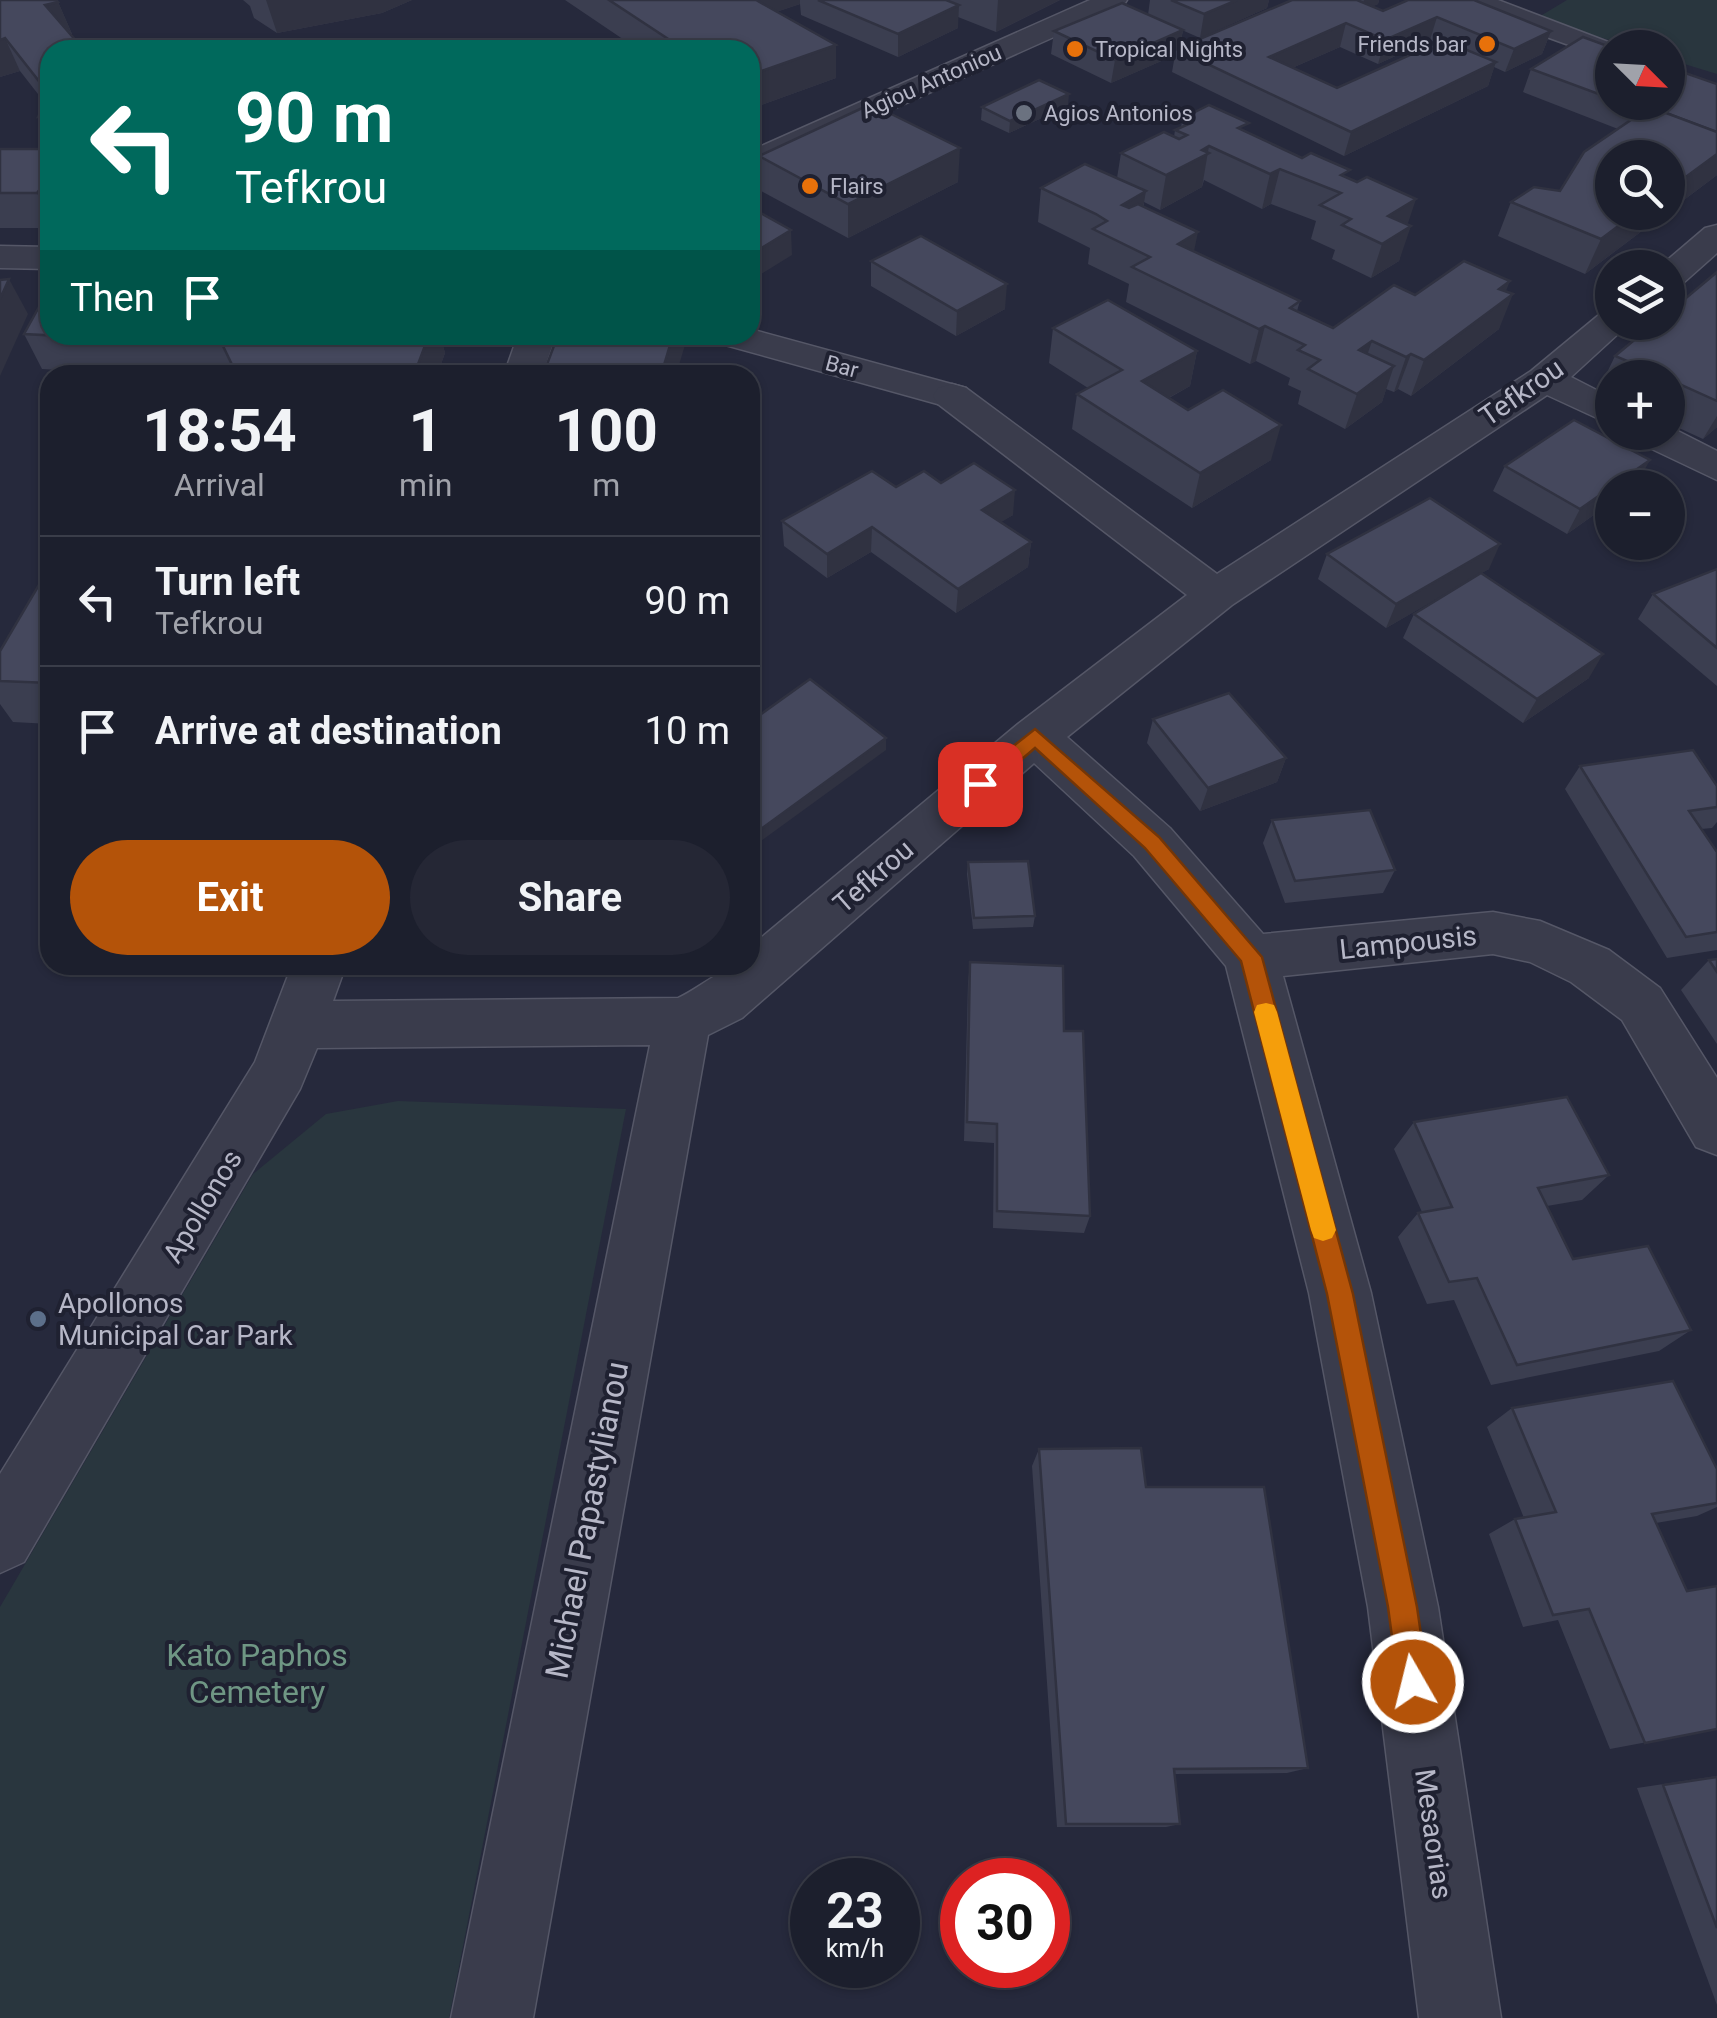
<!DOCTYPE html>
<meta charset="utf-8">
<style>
:root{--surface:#1c1f2d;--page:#252735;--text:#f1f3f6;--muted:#a0a2aa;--line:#3a3d49;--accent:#b45309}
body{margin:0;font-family:Roboto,sans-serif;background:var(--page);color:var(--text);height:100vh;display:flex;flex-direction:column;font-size:38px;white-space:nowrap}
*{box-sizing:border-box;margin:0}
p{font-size:32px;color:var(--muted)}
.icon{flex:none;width:55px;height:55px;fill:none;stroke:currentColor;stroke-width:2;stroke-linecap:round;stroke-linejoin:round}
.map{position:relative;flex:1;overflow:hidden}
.side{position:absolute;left:40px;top:365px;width:720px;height:610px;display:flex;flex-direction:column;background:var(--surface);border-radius:30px;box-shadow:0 2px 8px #0004,0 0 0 2px var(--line)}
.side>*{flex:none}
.hud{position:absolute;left:40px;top:40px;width:720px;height:305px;border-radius:30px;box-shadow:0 2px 8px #0004,0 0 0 2px var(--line);background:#00695c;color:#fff;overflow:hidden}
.needle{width:65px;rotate:114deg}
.buttons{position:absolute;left:1595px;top:30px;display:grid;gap:20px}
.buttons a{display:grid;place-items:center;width:90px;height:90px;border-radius:50%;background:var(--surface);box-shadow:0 2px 8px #0004,0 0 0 2px var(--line);font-size:50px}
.speed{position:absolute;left:790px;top:1858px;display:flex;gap:20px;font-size:50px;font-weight:700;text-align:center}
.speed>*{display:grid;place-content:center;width:130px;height:130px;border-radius:50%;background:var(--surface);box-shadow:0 2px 8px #0004,0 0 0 2px var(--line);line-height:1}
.speed small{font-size:25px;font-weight:400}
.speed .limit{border:15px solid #d22;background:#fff;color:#111}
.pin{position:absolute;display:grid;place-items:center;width:85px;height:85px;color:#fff;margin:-42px;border-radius:20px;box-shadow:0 5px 15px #0006}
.me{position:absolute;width:110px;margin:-55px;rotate:352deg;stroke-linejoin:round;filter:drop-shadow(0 0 8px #0008)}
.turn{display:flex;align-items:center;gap:35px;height:210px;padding:0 30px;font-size:45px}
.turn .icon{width:130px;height:130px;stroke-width:2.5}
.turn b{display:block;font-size:70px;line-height:85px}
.then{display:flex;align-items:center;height:95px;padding:0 30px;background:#0003;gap:20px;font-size:38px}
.eta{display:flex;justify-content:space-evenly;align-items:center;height:170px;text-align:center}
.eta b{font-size:60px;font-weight:700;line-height:70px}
.button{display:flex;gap:20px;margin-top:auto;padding:20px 30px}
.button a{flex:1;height:115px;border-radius:60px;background:var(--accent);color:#fff;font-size:40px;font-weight:700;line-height:115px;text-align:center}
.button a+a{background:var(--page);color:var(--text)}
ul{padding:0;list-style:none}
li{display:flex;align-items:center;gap:30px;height:130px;padding:0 30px;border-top:2px solid var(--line)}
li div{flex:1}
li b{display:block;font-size:38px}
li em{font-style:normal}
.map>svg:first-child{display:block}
</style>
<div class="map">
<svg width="1717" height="2018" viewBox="0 0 1717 2018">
<rect width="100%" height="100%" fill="#26293c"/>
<g fill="#29363e">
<polygon points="1567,0 1717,0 1717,74 1668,59 1668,48 1632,47 1537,18"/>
<polygon points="398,1101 626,1109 449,2018 0,2018 0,1607 253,1174 326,1114"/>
</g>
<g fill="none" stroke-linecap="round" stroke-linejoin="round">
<defs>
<polygon id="pedestrian" points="750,329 966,388 971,396 966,404 952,408 718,343 712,335 750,335"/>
<g id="minor">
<polygon points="1090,0 1127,0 1123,6 750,173 750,151"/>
<polygon points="1457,0 1498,0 1624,48 1612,48 1612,60 1602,57 1461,6"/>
<polygon points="1717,225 1717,253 1681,285 1668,288 1668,268 1658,268 1705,228"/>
<polygon points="0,246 50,247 50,269 0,268"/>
<path d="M1612,311v11h19l-60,55 41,21v27l-65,-30 -315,210 -165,132 103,91 93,106 230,-22 47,9 69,29 51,38 57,90v77l-21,-8 -74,-127 -51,-38 -41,-20 -37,-8 -210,22 88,317 67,314 63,411h-82l-51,-411 -59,-314 -83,-327 -92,-110 -100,-93 -292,255 -34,17 -175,983h-82l199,-973 -333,3 -17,41 -276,473 -24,11v-99l255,-412 37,-97h54l-13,36 345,-3c26,-12 44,-33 72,-33v-18l268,-223 169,-129 -249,-191 -5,-8 5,-8 14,-4 14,4 251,186 314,-203 69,-57z"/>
<polygon points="518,335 556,335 542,375 504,375"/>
<polygon points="1668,426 1717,451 1717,480 1635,441 1629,432 1668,432"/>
</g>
</defs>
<use href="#pedestrian" stroke="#555767" stroke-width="3"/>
<use href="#minor" stroke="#555767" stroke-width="3"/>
<use href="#pedestrian" fill="#3a3c4c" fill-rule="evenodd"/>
<use href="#minor" fill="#3a3c4c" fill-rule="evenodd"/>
</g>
<g fill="#3b3e50" fill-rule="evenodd">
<polygon points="0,0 58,2 72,34 50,50 50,144 38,117 45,103 20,71 0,77"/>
<polygon points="243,0 412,0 382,13 277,33 254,18 250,6"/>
<polygon points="565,0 1060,0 996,32 958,17 958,28 898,57 801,15 800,4 776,12 836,45 836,78 750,109 750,50 639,50"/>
<polygon points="1150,0 1269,0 1267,8 1200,38 1148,15"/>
<path d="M1292,0h87l-1,4 -5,2 10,5 168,20 -9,23 -37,18 -11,-5 -6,19 -144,70 -172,-84 3,-17 -64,28 -60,-29 3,-23 129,-1 -3,17zM1430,40l7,3 -100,45 -45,-20 48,-21 38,17z"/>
<polygon points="1612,48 1612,102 1668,102 1717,84 1717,175 1668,212 1668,158 1667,212 1585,274 1498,236 1511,202 1560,191 1618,129 1523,92 1531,69"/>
<polygon points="1068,106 1009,133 981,120 982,107"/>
<polygon points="1183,118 1247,132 1347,178 1408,225 1399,261 1371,278 1332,259 1335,250 1311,239 1316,221 1271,204 1262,209 1204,180 1202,187 1160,210 1144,202 1144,206 1194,251 1300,301 1297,311 1333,328 1415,295 1506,291 1499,329 1411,396 1398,389 1394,392 1386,389 1382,402 1345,429 1298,404 1301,391 1288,385 1290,378 1256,361 1250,364 1126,302 1129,284 1088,264 1090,248 1038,222 1041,188 1117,178 1121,153 1174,137 1175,130 1181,127"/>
<rect x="0" y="149" width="50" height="79"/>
<polygon points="759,156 958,182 848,238 761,191"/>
<polygon points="871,261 1005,309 956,336 871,286"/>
<polygon points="1717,272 1717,427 1703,439 1668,423 1668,378 1612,378 1612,397 1598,391 1615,356"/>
<polygon points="1053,328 1197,351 1190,386 1169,398 1271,460 1192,508 1072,429 1077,394 1088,388 1049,363"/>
<polygon points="24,334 440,335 445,353 437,375 158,375 42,369"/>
<polygon points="1505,466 1636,485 1612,488 1612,502 1567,534 1493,491"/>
<polygon points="941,483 1013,515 1000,522 1031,542 1028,567 956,613 871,552 827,578 784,546 782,521 896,487"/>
<polygon points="1327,554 1489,569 1481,573 1589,678 1523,723 1403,638 1414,614 1462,584 1386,628 1318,579"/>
<polygon points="50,566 50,724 13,722 0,704 0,651"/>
<polygon points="1717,569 1717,686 1638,619 1653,594"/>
<polygon points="1153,719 1286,758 1277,782 1200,811 1147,743"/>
<polygon points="1580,766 1717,786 1717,822 1712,828 1701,829 1717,852 1717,950 1667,958 1565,789"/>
<polygon points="1272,820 1395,870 1383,893 1285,903 1263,843"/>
<polygon points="968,862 1035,916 1033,927 973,929 967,874"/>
<polygon points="1717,959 1717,1044 1681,990 1709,960"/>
<polygon points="970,962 1064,1031 1090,1216 1084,1233 993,1228 994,1143 964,1141 968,983"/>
<polygon points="1414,1122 1609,1175 1582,1200 1547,1206 1573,1259 1691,1330 1659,1351 1491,1385 1454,1300 1427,1304 1398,1237 1418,1213 1422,1212 1394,1149"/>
<polygon points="1512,1408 1717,1469 1717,1507 1697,1516 1656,1523 1717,1729 1610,1749 1558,1620 1523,1627 1489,1534 1515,1519 1524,1518 1487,1427"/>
<polygon points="1039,1449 1146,1487 1308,1768 1287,1773 1174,1774 1180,1824 1166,1827 1057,1827 1032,1466"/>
<polygon points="1717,1776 1717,2005 1637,1788"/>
</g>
<g fill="#303241">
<polygon points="266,0 412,0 382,13 277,33"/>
<polygon points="748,0 800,0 800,4 749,21"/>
<polygon points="998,0 1060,0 996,32"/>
<polygon points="1237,0 1269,0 1267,8 1200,38 1204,14"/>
<polygon points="1364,0 1379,0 1378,4 1360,13"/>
<polygon points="58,2 72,34 45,5"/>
<polygon points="959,5 958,28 898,57 898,34"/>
<polygon points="1437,17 1430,40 1378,64 1385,40"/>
<polygon points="1346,23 1340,47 1264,80 1269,57"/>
<polygon points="1183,30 1179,50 1176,49 1175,55 1111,83 1115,60"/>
<polygon points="1551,31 1542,54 1505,72 1514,49"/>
<polygon points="5,38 20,71 0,77 0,40"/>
<polygon points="836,45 836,78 750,109 750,75"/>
<polygon points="1496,62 1488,86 1344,156 1351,132"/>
<polygon points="1069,94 1068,106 1009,133 1010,121"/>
<polygon points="1209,146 1202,187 1160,210 1166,175"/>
<polygon points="960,148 958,182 848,238 848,204"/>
<polygon points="1717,154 1717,175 1668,212 1668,190"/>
<polygon points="1280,169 1271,204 1262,209 1270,174"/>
<polygon points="50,176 50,219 37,193"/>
<polygon points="1146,191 1140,226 1122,205"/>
<polygon points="1416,199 1406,229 1411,226 1399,261 1371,278 1382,244 1388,216"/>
<polygon points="1637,212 1667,212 1585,274 1601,239"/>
<polygon points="791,230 792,255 750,281 750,255"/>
<polygon points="1198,232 1191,266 1178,244"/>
<polygon points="9,279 28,314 0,376 0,299"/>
<polygon points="1510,281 1501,303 1513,294 1499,329 1411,396 1424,360 1499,289"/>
<polygon points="1007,284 1005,309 956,336 957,311"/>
<polygon points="1265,326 1256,361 1250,364 1259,329"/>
<polygon points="429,335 440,335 445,353 437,375 414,375"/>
<polygon points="673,335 688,335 676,375 661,375"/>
<polygon points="1372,341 1360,376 1359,350"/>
<polygon points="1197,351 1190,386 1135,416 1142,381"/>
<polygon points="1411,354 1398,389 1394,392 1406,357"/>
<polygon points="1394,366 1382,402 1345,429 1357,394"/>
<polygon points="1717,416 1717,427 1703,439"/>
<polygon points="1281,425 1271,460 1192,508 1200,473"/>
<polygon points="1650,460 1636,485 1632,488 1612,488 1612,502 1567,534 1580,509"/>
<polygon points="1015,490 1013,515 980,535 982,510"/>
<polygon points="872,527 871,552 827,578 827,554"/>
<polygon points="1031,542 1028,567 956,613 958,589"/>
<polygon points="1500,544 1489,569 1386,628 1396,604"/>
<polygon points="1603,654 1589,678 1523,723 1537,699"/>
<polygon points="886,738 886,750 750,849 750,837"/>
<polygon points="1286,758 1277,782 1200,811 1208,788"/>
</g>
<g fill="#45485d" stroke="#303241" stroke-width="2.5">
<polygon points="0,0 56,0 58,2 45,5 84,50 50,50 50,116 38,117 49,94 5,38 0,40"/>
<polygon points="609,0 756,0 836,45 750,75 750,50 685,50"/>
<polygon points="818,0 946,0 959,5 898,34"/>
<polygon points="1171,0 1237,0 1204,14"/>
<polygon points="1292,0 1357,0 1383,11 1408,0 1474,0 1551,31 1514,49 1437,17 1385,40 1346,23 1269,57 1337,88 1443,40 1496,62 1351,132 1176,49"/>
<polygon points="1122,3 1183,30 1115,60 1054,31"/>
<polygon points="1583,37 1613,48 1612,99 1531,69"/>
<polygon points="586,46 590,50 569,50"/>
<polygon points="1668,67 1717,84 1717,132 1650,107 1644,111 1623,102 1668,102"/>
<polygon points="1039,80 1069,94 1010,121 982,107"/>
<polygon points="871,104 960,148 848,204 759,156"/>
<polygon points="1209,105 1249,123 1238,128 1302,158 1311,153 1350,170 1341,175 1357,182 1367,177 1416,199 1388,216 1411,226 1382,244 1342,225 1351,219 1320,205 1341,193 1280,169 1270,174 1209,146 1202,150 1209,153 1166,175 1121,153 1164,132 1179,139 1187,135 1175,130 1191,123 1183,118"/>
<polygon points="1650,107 1717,132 1717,154 1668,190 1668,158 1612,158 1612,212 1637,212 1601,239 1511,202 1534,187 1560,191 1584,152"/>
<polygon points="0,149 50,149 50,176 37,193 0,193"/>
<polygon points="1085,164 1146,191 1122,205 1129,208 1138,204 1198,232 1178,244 1300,301 1290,308 1333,328 1394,285 1415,295 1464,261 1510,281 1499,289 1513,294 1424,360 1411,354 1406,357 1372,341 1359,350 1394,366 1357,394 1308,369 1320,360 1298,350 1305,345 1265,326 1259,329 1132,267 1150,257 1093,229 1107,221 1096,214 1041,188"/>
<polygon points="750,207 791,230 750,255"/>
<polygon points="921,236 1007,284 957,311 871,261"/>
<polygon points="1717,272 1717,401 1668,379 1668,378 1615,356 1656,322 1668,322 1668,313"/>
<polygon points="9,279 0,299 0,280"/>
<polygon points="50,287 50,335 429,335 414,375 237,375 222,344 24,334"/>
<polygon points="1108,300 1197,351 1142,381 1188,410 1223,390 1281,425 1200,473 1077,394 1122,370 1053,328"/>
<polygon points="558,335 673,335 661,375 543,375"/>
<polygon points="1574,420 1650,460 1580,509 1505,466"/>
<polygon points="974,463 1015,490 982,510 1031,542 958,589 872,527 827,554 782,521 872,471 896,487 924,471 941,483"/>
<polygon points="1430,498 1500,544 1396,604 1327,554"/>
<polygon points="50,566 50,683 0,681 0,651"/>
<polygon points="1717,569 1717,648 1653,594"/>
<polygon points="1481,573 1603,654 1537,699 1414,614"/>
<polygon points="810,679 886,738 750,837 750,722"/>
<polygon points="1229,693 1286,758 1208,788 1153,719"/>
<polygon points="1693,750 1717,786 1717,807 1689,811 1717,852 1717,932 1686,937 1580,766"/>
<polygon points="1370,810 1395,870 1295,881 1272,820"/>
<polygon points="1028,861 1035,916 974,918 968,862"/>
<polygon points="1717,959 1717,972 1709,960"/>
<polygon points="970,962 1063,966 1064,1031 1083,1031 1090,1216 997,1211 997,1124 967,1122"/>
<polygon points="1567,1097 1609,1175 1538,1188 1573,1259 1648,1246 1691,1330 1517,1365 1477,1278 1449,1282 1418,1213 1452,1207 1414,1122"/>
<polygon points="1673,1381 1717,1469 1717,1503 1652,1514 1687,1591 1717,1586 1717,1729 1645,1743 1589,1609 1553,1615 1515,1519 1556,1512 1512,1408"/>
<polygon points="1141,1448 1146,1487 1264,1487 1308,1768 1174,1769 1180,1824 1066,1824 1039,1449"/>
<polygon points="1717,1777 1717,1928 1663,1785"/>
</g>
<polygon fill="#b45309" stroke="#753606" stroke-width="2.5" points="1035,729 1159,837 1262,957 1353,1294 1417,1607 1428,1682 1424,1693 1413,1697 1403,1693 1398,1682 1388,1607 1327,1294 1241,961 1145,848 1035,748 987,789 973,789 973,778"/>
<polygon fill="#f59e0b" points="1266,1003 1274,1005 1277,1012 1336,1230 1332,1238 1323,1241 1314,1238 1311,1230 1254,1012 1257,1005"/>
<g fill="#e8710a" stroke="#1f2131" stroke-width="4">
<circle cx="1487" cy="44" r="10"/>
<circle cx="1075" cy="49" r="10"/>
<circle cx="810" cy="186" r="10"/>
</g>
<circle fill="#6b7280" stroke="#1f2131" stroke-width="4" cx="1024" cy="113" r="10"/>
<circle fill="#5c6f8a" stroke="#1f2131" stroke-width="4" cx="38" cy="1319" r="10"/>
<g text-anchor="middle" stroke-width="8" stroke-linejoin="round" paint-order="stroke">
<g font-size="22" fill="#b6b7c7" stroke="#1f2131" text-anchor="start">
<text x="1467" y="52" text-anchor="end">Friends bar</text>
<text x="1095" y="57">Tropical Nights</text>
<text x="1044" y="121">Agios Antonios</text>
<text x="830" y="194">Flairs</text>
</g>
<g font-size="22" fill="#b6b7c7" stroke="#1f2131">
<text transform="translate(931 81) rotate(-24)" y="8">Agiou Antoniou</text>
<text transform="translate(842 366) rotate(15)" y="8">Bar</text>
</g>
<g font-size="28" fill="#b6b7c7" stroke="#1f2131">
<text transform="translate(1521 392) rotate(-35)" y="10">Tefkrou</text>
<text transform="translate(873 876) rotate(-41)" y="10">Tefkrou</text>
<text transform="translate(1408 942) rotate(-6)" y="10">Lampousis</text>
<text transform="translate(202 1206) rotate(-59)" y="10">Apollonos</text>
<text transform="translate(1434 1834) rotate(82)" y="10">Mesaorias</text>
</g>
<g font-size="28" fill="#b6b7c7" stroke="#1f2131" text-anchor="start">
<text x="58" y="1313">Apollonos<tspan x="58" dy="32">Municipal Car Park</tspan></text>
</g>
<g font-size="32" fill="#b6b7c7" stroke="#1f2131">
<text transform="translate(587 1520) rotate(-79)" y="11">Michael Papastylianou</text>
</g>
<g font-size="32" fill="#6f9684" stroke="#1f2131">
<text x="257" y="1666">Kato Paphos<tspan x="257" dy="37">Cemetery</tspan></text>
</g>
</g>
</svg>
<div class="buttons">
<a><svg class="needle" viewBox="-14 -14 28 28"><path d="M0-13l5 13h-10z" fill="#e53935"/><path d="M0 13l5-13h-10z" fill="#a0a2aa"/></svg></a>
<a><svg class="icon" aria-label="search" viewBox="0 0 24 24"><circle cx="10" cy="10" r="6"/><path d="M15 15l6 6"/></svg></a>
<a><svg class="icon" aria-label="layers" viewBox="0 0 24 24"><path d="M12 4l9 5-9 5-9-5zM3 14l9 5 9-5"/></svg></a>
<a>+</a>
<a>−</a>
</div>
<div class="speed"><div>23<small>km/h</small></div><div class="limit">30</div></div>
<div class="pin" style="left:980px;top:784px;background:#d93025"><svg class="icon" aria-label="arrive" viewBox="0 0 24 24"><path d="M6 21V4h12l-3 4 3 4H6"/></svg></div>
<svg class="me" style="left:1413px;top:1682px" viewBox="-20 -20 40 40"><circle r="17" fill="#b45309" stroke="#fff" stroke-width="3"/><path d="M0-11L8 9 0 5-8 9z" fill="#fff"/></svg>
<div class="hud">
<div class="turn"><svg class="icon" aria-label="left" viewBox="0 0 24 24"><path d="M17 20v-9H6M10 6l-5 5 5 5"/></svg><div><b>90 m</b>Tefkrou</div></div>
<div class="then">Then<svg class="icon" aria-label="arrive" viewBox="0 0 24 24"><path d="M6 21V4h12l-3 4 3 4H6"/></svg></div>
</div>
<section class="side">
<div class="eta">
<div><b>18:54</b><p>Arrival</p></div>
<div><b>1</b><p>min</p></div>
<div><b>100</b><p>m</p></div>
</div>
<ul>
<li><svg class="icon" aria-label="left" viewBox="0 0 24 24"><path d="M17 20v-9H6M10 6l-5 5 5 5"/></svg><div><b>Turn left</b><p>Tefkrou</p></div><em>90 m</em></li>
<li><svg class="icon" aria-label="arrive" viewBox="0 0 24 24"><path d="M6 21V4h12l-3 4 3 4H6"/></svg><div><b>Arrive at destination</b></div><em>10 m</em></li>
</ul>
<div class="button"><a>Exit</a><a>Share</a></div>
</section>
</div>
